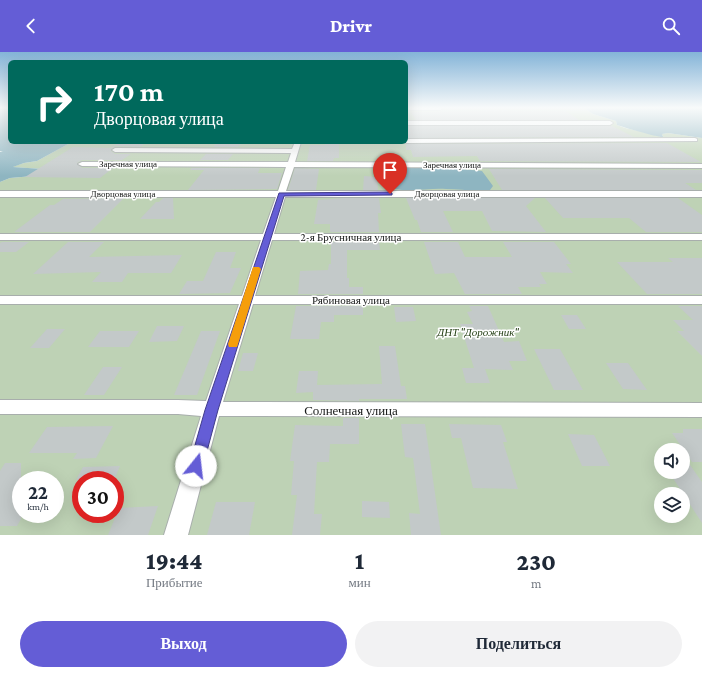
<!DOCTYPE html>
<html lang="ru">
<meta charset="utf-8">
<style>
:root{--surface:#fff;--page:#f2f2f3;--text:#1f2937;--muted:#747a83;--accent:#645dd6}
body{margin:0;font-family:"Crimson Pro",serif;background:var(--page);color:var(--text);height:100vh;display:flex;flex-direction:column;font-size:15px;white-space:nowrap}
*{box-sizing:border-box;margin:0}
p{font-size:13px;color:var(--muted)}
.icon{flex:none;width:22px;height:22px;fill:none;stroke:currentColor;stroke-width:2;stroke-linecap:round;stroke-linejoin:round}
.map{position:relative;height:483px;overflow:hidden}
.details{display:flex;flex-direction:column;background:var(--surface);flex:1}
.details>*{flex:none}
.guide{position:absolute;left:8px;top:8px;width:400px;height:84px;border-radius:6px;box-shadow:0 4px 16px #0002;background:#00695c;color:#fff;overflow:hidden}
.tools{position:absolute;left:654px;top:391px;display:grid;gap:8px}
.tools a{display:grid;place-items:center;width:36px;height:36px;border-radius:50%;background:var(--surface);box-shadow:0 4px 16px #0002;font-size:20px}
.speed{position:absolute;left:12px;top:419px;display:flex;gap:8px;font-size:20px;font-weight:700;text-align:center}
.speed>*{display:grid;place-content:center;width:52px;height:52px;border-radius:50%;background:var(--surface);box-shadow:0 4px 16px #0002;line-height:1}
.speed small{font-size:10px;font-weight:400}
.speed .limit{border:6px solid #d22;background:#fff;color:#111}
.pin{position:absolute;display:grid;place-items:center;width:34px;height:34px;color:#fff;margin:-41px -17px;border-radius:50% 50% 50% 0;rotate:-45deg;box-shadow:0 0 4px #0007}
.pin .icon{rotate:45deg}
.me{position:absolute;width:44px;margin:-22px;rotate:16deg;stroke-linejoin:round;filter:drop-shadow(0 0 3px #0008)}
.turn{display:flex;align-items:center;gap:14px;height:84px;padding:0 20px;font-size:18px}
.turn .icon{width:52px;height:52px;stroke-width:2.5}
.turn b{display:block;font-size:28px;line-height:34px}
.eta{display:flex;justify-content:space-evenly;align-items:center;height:68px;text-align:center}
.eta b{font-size:24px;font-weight:800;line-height:28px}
.action{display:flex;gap:8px;margin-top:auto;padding:8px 20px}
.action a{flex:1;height:46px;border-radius:24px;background:var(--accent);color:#fff;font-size:16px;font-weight:800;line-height:46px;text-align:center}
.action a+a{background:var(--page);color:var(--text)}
header{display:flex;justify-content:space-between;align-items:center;height:52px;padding:0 20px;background:var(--accent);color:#fff;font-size:18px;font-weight:800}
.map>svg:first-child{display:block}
</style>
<header><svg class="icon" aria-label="back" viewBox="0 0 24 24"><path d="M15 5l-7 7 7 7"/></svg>Drivr<svg class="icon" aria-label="search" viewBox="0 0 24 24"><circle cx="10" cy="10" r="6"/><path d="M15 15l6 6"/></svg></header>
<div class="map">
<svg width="702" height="483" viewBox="0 0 702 483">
<rect width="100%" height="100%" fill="#eff5f3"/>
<path fill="#bed2b5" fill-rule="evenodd" d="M406,56h178l9,6 23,7 1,4c9,4 18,5 28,7 7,1 11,5 18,4l-2,-2 7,-1 34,5v397h-702v-353l10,-4 23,-2 10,-7 -31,-2 12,-4 13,-2 31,-17 1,-1 -2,-1h339zM661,398h22v22h-22zM21,428h34v34h-34zM81,428h34v34h-34zM661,442h22v22h-22z"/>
<g fill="#8eb5c1">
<polygon points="0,56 10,56 10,90 70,91 37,109 24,111 13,115 43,117 33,124 10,126 0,130 0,100 3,99 0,99"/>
<path d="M584,56h118v30l-34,-5 -6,1 1,3c-3,1 -40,-10 -46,-12l-1,-4 -23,-7z"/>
<path d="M441,115l41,4 11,15 -3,4c-15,2 -30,-1 -44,-1 -17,-1 -34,3 -51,0l-6,-16 4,-5z"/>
</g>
<g fill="#c3c9c9">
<polygon points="483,58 565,59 579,68 416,68 411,60 484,59"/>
<polygon points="406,74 612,74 634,85 406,86"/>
<polygon points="120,90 146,90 140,95 115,94 111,97 111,99 115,102 131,102 122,108 82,108 77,111 82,116 113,116 100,126 25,125 73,95 110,96"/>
<polygon points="325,91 339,91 339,106 334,106 333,109 307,109 310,93 325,93"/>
<polygon points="667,91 701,110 480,109 477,104 413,105 411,98 406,98 406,92"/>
<polygon points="216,92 241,92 238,95 213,95"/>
<polygon points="206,102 233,102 228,108 263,108 200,108"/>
<polygon points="192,116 260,116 258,121 282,121 277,137 188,138 204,118 190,118"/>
<polygon points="295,116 319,117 316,138 288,138"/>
<polygon points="489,117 702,118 702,131 685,131 696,138 502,138"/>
<polygon points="364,124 377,125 378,138 363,138"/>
<polygon points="124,146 90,180 14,180 50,153 54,153 63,147"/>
<polygon points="163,146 173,146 174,167 140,167 156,150 159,150"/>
<polygon points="344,146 379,146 381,161 378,161 379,180 331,180 330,179 330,172 314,172 318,148"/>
<polygon points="406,146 535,146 526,154 546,180 492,179 482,159 443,159 453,180 421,180 417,168 415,168"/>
<polygon points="545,146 678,146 702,163 702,180 646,180 629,166 563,166"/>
<polygon points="2,190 29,190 16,200 0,200 0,191"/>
<polygon points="68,190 104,190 89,205 182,203 171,221 128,221 122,230 92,230 101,220 33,222"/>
<polygon points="331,190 379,190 380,198 347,198 347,226 349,226 349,235 363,235 363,242 298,242 300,219 328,218 329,212 331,212"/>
<polygon points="424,190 458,190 465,205 512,205 503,190 554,190 571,212 566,212 573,221 540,220 547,232 539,232 541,235 518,235 522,242 465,242 454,221 435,222"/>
<polygon points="216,200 236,200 230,216 241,216 230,241 179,242 187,229 203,229"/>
<polygon points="668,206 702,206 702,242 647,242 617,210 673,210"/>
<polygon points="296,254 363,254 363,263 334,263 334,270 321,270 319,287 290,287"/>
<polygon points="469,254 488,254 504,290 519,289 527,309 509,309 513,318 485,317 490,331 466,331 462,316 474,316 460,272 473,272 467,260 472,259"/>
<polygon points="678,254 702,254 702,304 677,279 684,279 673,268 693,268"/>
<polygon points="394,255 413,255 416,269 396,270"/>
<polygon points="561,263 577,263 586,277 569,277"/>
<polygon points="157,274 184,274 177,289 149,290"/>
<polygon points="47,277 65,277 49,296 30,296"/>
<polygon points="100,279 139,279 129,295 88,295"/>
<polygon points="201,279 220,279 197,343 174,343"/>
<polygon points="379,294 395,294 401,334 405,334 407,347 359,347 359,349 313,348 313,340 296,341 299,319 318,319 317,333 382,332"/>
<polygon points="534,297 560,297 583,338 554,338"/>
<polygon points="243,301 258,301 253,319 238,319"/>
<polygon points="606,311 628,311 647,338 623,337"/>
<polygon points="103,315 122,315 104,343 84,343"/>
<polygon points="343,366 359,366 359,392 330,392 329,410 317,410 314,462 322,462 320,483 292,483 297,443 291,443 294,409 290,409 295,373 343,374"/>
<polygon points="401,372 425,372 441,483 411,483 409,461 420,462 413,406 405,405"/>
<polygon points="449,372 501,373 507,390 503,390 518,437 473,436 461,386 452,386"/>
<polygon points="113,374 96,406 73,407 77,401 29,401 47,375"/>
<polygon points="683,377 702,377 702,410 692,410 672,381 683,381"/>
<polygon points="568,382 594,383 610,414 582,414"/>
<polygon points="683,403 702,430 702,471 669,420 683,420"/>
<polygon points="5,411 21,411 21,467 17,474 0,474 0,419"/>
<polygon points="120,414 114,428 76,428 83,415"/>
<polygon points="362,449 389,450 390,466 362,465"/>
<polygon points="216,450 255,450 249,483 207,483"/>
<polygon points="158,454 148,483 108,483 119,456"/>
</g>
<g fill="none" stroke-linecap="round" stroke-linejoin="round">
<defs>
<g id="minor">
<polygon points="406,56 443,56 440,58 406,58"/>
<polygon points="406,69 610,69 613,71 610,73 406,73"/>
<polygon points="695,86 697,87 697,89 406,91 403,90 406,90 406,87"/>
<polygon points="295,90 301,90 295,110 702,112 702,116 294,115 286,139 702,139 702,145 285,145 274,182 702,182 702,188 272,188 255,244 702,244 702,252 253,252 223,350 702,351 702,365 219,364 188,483 164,483 201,364 178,362 0,362 0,348 178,348 206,349 239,252 0,252 0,244 242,244 261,188 0,188 0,182 263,182 276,145 0,145 0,139 278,139 286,115 82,114 78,112 82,110 288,110 291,101 115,100 112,98 115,96 292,97"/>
</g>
</defs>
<use href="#minor" stroke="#a8aeac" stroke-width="2"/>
<use href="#minor" fill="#fff" fill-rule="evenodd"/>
</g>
<linearGradient id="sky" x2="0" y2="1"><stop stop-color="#84b4d8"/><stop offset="0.45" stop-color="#f8fafa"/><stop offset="1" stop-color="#f8fafa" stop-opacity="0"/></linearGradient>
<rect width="702" height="124" fill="url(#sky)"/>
<polygon fill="#645dd6" stroke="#413c8b" points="390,140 392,141 392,143 284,144 218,358 203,414 201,418 196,420 191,418 189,414 205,358 279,141"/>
<polygon fill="#f59e0b" points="253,215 259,215 261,217 238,292 237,295 229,295 228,292"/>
<g text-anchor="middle" stroke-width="3" stroke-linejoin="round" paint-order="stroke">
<g font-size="9" fill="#161817" stroke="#fff">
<text x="128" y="115">Заречная улица</text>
<text x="452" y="116">Заречная улица</text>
<text x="123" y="145">Дворцовая улица</text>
<text x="447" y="145">Дворцовая улица</text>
</g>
<g font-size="11" fill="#161817" stroke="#fff">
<text x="351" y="189">2-я Брусничная улица</text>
<text x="351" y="252">Рябиновая улица</text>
</g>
<g font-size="11" font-style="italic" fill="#264117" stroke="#fff">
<text x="478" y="284">ДНТ "Дорожник"</text>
</g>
<g font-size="13" fill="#161817" stroke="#fff">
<text x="351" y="363">Солнечная улица</text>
</g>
</g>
</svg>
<div class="tools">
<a><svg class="icon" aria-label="sound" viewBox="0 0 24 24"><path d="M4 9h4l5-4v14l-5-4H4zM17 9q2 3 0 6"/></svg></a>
<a><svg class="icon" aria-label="layers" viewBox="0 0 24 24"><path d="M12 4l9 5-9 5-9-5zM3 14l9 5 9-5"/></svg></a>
</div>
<div class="speed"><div>22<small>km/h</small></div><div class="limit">30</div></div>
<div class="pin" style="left:390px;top:142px;background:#d93025"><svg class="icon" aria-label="arrive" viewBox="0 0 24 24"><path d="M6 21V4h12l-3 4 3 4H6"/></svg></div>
<svg class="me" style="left:196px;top:414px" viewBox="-20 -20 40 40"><circle r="19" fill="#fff"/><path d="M0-13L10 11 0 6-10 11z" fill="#645dd6"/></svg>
<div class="guide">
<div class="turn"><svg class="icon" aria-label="right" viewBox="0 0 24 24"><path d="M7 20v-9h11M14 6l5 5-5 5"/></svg><div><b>170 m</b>Дворцовая улица</div></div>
</div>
</div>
<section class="details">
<div class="eta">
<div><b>19:44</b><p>Прибытие</p></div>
<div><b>1</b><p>мин</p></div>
<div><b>230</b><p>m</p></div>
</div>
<div class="action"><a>Выход</a><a>Поделиться</a></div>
</section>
